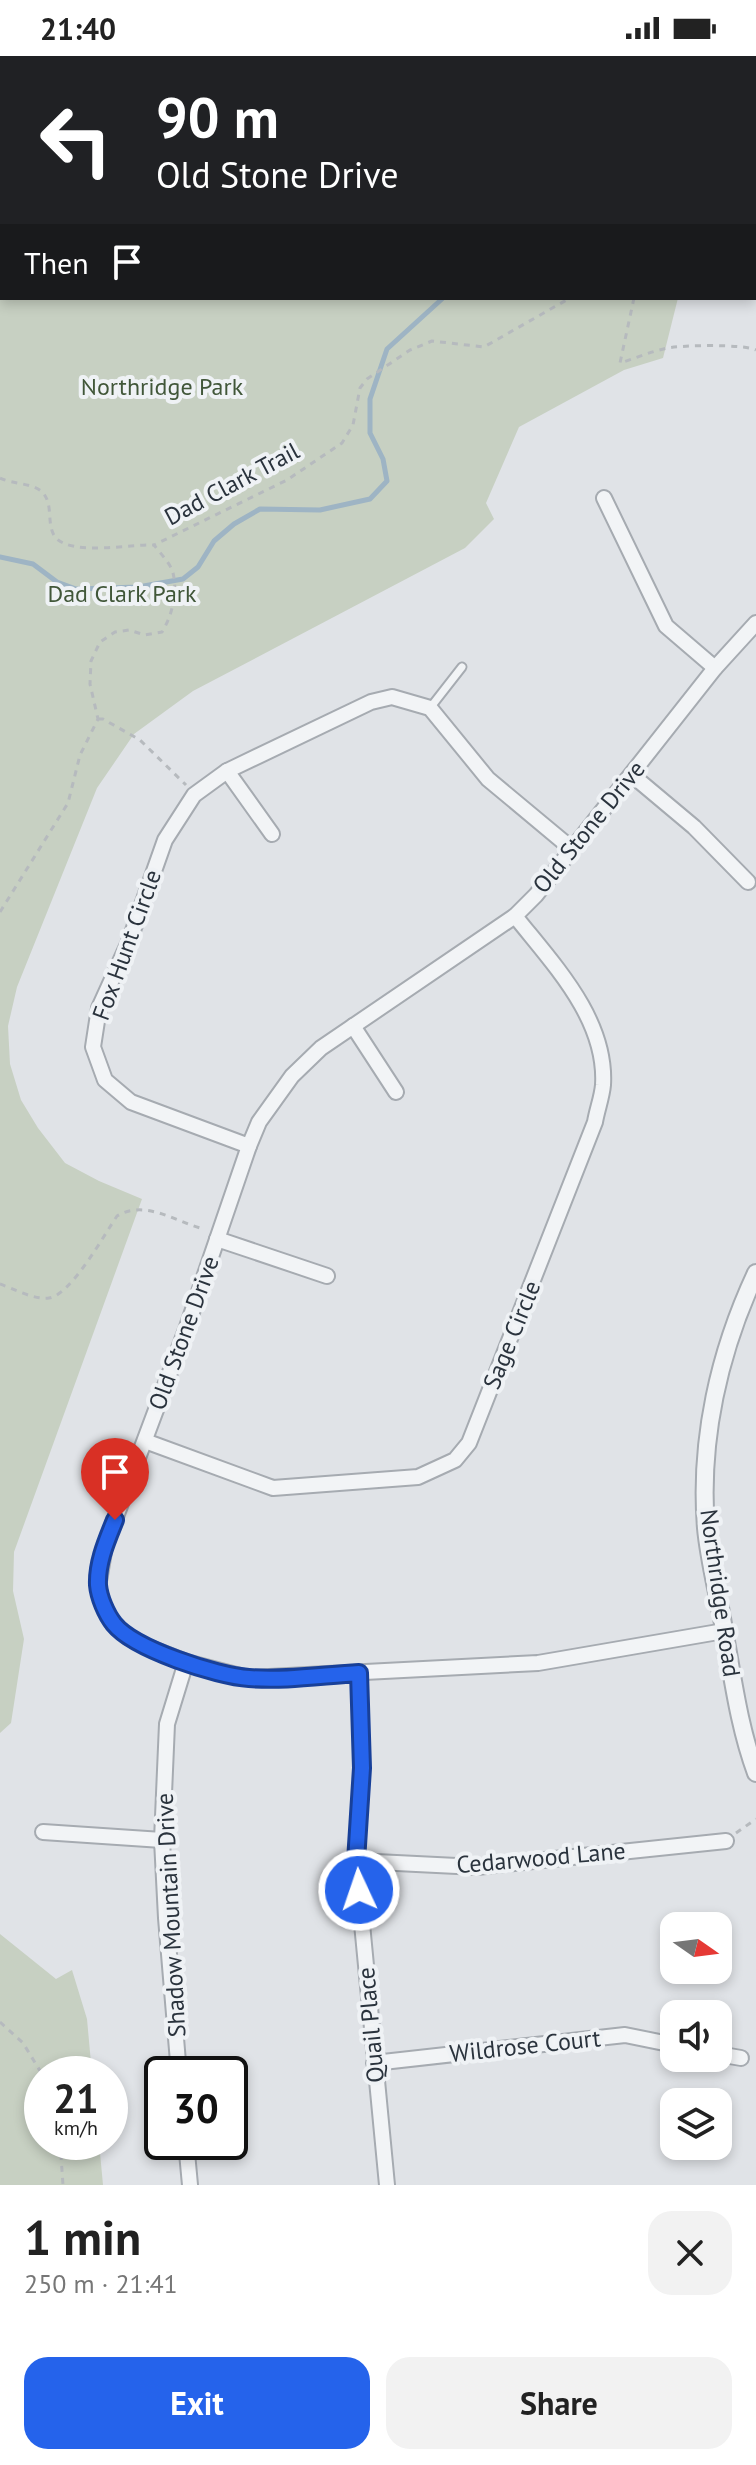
<!DOCTYPE html>
<meta charset="utf-8">
<style>
:root{--surface:#fff;--page:#f2f2f2;--text:#222;--muted:#767676;--accent:#2563eb}
body{margin:0;font-family:"PT Sans",sans-serif;background:var(--page);color:var(--text);height:100vh;display:flex;flex-direction:column;font-size:30px;white-space:nowrap}
*{box-sizing:border-box;margin:0}
p{font-size:26px;color:var(--muted)}
.icon{flex:none;width:44px;height:44px;fill:none;stroke:currentColor;stroke-width:2;stroke-linecap:round;stroke-linejoin:round}
.map{position:relative;height:2129px;overflow:hidden}
.panel{display:flex;flex-direction:column;background:var(--surface);flex:1}
.panel>*{flex:none}
.guide{position:absolute;left:0px;top:0px;width:756px;height:244px;box-shadow:0 4px 12px #0003;background:#202124;color:#fff;overflow:hidden}
.needle{width:52px;rotate:104deg}
.buttons{position:absolute;left:660px;top:1856px;display:grid;gap:16px}
.buttons a{display:grid;place-items:center;width:72px;height:72px;border-radius:16px;background:var(--surface);box-shadow:0 4px 12px #0003;font-size:40px}
.speed{position:absolute;left:24px;top:2000px;display:flex;gap:16px;font-size:40px;font-weight:700;text-align:center}
.speed>*{display:grid;place-content:center;width:104px;height:104px;border-radius:50%;background:var(--surface);box-shadow:0 4px 12px #0003;line-height:1}
.speed small{font-size:20px;font-weight:400}
.speed .limit{border:4px solid #111;border-radius:12px;background:#fff;color:#111}
.pin{position:absolute;display:grid;place-items:center;width:68px;height:68px;color:#fff;margin:-82px -34px;border-radius:50% 50% 50% 0;rotate:-45deg;box-shadow:0 0 8px #0007}
.pin .icon{rotate:45deg}
.me{position:absolute;width:88px;margin:-44px;rotate:357deg;stroke-linejoin:round;filter:drop-shadow(0 0 6px #0008)}
.turn{display:flex;align-items:center;gap:28px;height:168px;padding:0 24px;font-size:36px}
.turn .icon{width:104px;height:104px;stroke-width:2.5}
.turn b{display:block;font-size:56px;line-height:68px}
.then{display:flex;align-items:center;height:76px;padding:0 24px;background:#0003;gap:16px;font-size:30px}
.round{display:grid;place-items:center;flex:none;width:84px;height:84px;border-radius:24px;background:var(--page)}
.summary{display:flex;align-items:center;justify-content:space-between;height:136px;padding:0 24px}
h1{font-size:48px;font-weight:600;line-height:60px}
.button{display:flex;gap:16px;margin-top:auto;padding:16px 24px}
.button a{flex:1;height:92px;border-radius:24px;background:var(--accent);color:#fff;font-size:32px;font-weight:600;line-height:92px;text-align:center}
.button a+a{background:var(--page);color:var(--text)}
.status{display:flex;justify-content:space-between;align-items:center;height:56px;padding:0 40px;background:var(--surface);direction:ltr}
.status svg{height:22px;fill:currentColor}
.map>svg:first-child{display:block}
</style>
<div class="status"><b>21:40</b><svg viewBox="0 0 49 12"><path d="M0 12V9h3v3zM5 12V6h3v6zM10 12V3h3v9zM15 12V0h3v12zM26 1h20v11H26zM47 4h2v5h-2z"/></svg></div>
<div class="map">
<svg width="756" height="2129" viewBox="0 0 756 2129">
<rect width="100%" height="100%" fill="#e0e3e7"/>
<g fill="#c7d0c2">
<polygon points="0,0 756,0 756,183 754,183 754,2 2,2 2,242 678,242 663,302 624,314 519,371 486,447 494,463 465,492 193,635 134,678 97,732 17,931 8,970 10,1008 21,1044 38,1072 65,1107 99,1125 142,1143 14,1496 13,1535 24,1583 11,1667 0,1677"/>
<polygon points="0,1878 56,1923 72,1914 87,1963 92,2018 42,2018 42,2086 99,2086 103,2129 0,2129"/>
</g>
<g fill="none" stroke-linecap="round" stroke-linejoin="round">
<g stroke="#9eb4c4" stroke-width="5">
<polyline points="526,2 526,0"/>
<polyline points="0,501 33,508 57,526 76,533 138,531 183,523 198,511 214,485 234,468 260,453 320,454 370,443 387,425 383,403 370,377 370,343 387,293 443,242"/>
</g>
<defs>
<polyline id="service" points="430,652 462,611"/>
<g id="minor">
<polyline points="604,442 666,570 715,612"/>
<polyline points="227,715 272,778"/>
<polyline points="632,719 694,771 748,826"/>
<polyline points="353,970 396,1036"/>
<polyline points="249,1090 131,1046 105,1024 93,991 99,952 129,886 165,784 194,739 227,715 371,646 392,641 430,652 488,723 572,793"/>
<polyline points="217,1183 327,1220"/>
<path d="M145,1385l128,47 145,-11 37,-17 14,-17 126,-321c2,-12 7,-25 8,-37 4,-66 -50,-121 -88,-169"/>
<polyline points="724,1575 538,1607 248,1622 186,1606 145,1590 126,1580 113,1568 103,1548 98,1531 105,1490 187,1271 249,1090 259,1066 292,1020 321,992 515,860 536,839 715,612 756,567"/>
<polyline points="359,1617 362,1712 356,1805 387,2129"/>
<polyline points="43,1776 162,1784"/>
<polyline points="356,1805 477,1811 726,1785"/>
<polyline points="718,1998 741,2002"/>
<polyline points="374,2007 625,1979 674,1989"/>
<polyline points="179,2018 166,1862 162,1784 167,1668 186,1606"/>
<polyline points="186,2086 190,2129"/>
</g>
<path id="tertiary" d="M756,1217c-37,79 -57,167 -50,255 3,34 13,69 18,102 9,49 15,97 32,143"/>
</defs>
<use href="#service" stroke="#a6abb1" stroke-width="11"/>
<use href="#minor" stroke="#a6abb1" stroke-width="18"/>
<use href="#tertiary" stroke="#a6abb1" stroke-width="20"/>
<g stroke="#b6babe" stroke-width="3" stroke-dasharray="6 6" stroke-linecap="butt">
<polyline points="726,0 728,2"/>
<polyline points="118,2 120,0"/>
<polyline points="576,2 576,0"/>
<polyline points="754,36 756,39"/>
<polyline points="0,46 2,45"/>
<polyline points="754,123 756,123"/>
<path d="M634,242l-14,65c16,-5 32,-12 48,-15 14,-3 77,-4 88,2"/>
<path d="M0,422c12,6 31,5 41,13 14,12 4,34 15,47 17,18 75,6 98,7"/>
<polyline points="98,663 103,663 140,684 186,729"/>
<path d="M0,856l68,-109 12,-48 18,-36 -8,-35 1,-23 9,-19 15,-10 14,-2 16,5 17,-3c10,-16 16,-40 11,-59 -2,-9 -13,-20 -19,-28l133,-65 55,-37 11,-18 7,-37 7,-9 43,-29 22,-9 52,6 86,-49"/>
<path d="M0,1228c14,5 34,16 49,14 22,-3 55,-63 68,-82 29,-17 58,6 87,13"/>
<polyline points="736,1777 756,1763"/>
<polyline points="0,1966 23,1987 42,2018"/>
<polyline points="60,2086 63,2129"/>
</g>
<use href="#service" stroke="#f2f4f6" stroke-width="7"/>
<use href="#minor" stroke="#f2f4f6" stroke-width="14"/>
<use href="#tertiary" stroke="#f2f4f6" stroke-width="16"/>
</g>
<g fill="none" stroke-linecap="round" stroke-linejoin="round">
<defs>
<path id="route" d="M115,1464c-8,20 -18,42 -17,65 1,12 8,29 16,39 20,25 103,52 135,54 36,3 74,-3 110,-5l3,95 -6,93 3,29"/>
</defs>
<use href="#route" stroke="#184099" stroke-width="20"/>
<use href="#route" stroke="#2563eb" stroke-width="14"/>
</g>
<g text-anchor="middle" stroke-width="8" stroke-linejoin="round" paint-order="stroke">
<g font-size="24" fill="#415739" stroke="#eff2f5">
<text x="162" y="339">Northridge Park</text>
<text x="122" y="546">Dad Clark Park</text>
</g>
<g font-size="24" fill="#2a333d" stroke="#eff2f5">
<text transform="translate(232 428) rotate(-28)" y="8">Dad Clark Trail</text>
<text transform="translate(589 771) rotate(-51)" y="8">Old Stone Drive</text>
<text transform="translate(127 889) rotate(-70)" y="8">Fox Hunt Circle</text>
<text transform="translate(184 1277) rotate(-70)" y="8">Old Stone Drive</text>
<text transform="translate(512 1279) rotate(-68)" y="8">Sage Circle</text>
<text transform="translate(720 1537) rotate(82)" y="8">Northridge Road</text>
<text transform="translate(541 1802) rotate(-5)" y="8">Cedarwood Lane</text>
<text transform="translate(171 1859) rotate(-93)" y="8">Shadow Mountain Drive</text>
<text transform="translate(371 1969) rotate(-95)" y="8">Quail Place</text>
<text transform="translate(525 1990) rotate(-6)" y="8">Wildrose Court</text>
</g>
</g>
</svg>
<div class="buttons">
<a><svg class="needle" viewBox="-14 -14 28 28"><path d="M0-13l5 13h-10z" fill="#e53935"/><path d="M0 13l5-13h-10z" fill="#767676"/></svg></a>
<a><svg class="icon" aria-label="sound" viewBox="0 0 24 24"><path d="M4 9h4l5-4v14l-5-4H4zM17 9q2 3 0 6"/></svg></a>
<a><svg class="icon" aria-label="layers" viewBox="0 0 24 24"><path d="M12 4l9 5-9 5-9-5zM3 14l9 5 9-5"/></svg></a>
</div>
<div class="speed"><div>21<small>km/h</small></div><div class="limit">30</div></div>
<div class="pin" style="left:115px;top:1464px;background:#d93025"><svg class="icon" aria-label="arrive" viewBox="0 0 24 24"><path d="M6 21V4h12l-3 4 3 4H6"/></svg></div>
<svg class="me" style="left:359px;top:1834px" viewBox="-20 -20 40 40"><circle r="17" fill="#2563eb" stroke="#fff" stroke-width="3"/><path d="M0-11L8 9 0 5-8 9z" fill="#fff"/></svg>
<div class="guide">
<div class="turn"><svg class="icon" aria-label="left" viewBox="0 0 24 24"><path d="M17 20v-9H6M10 6l-5 5 5 5"/></svg><div><b>90 m</b>Old Stone Drive</div></div>
<div class="then">Then<svg class="icon" aria-label="arrive" viewBox="0 0 24 24"><path d="M6 21V4h12l-3 4 3 4H6"/></svg></div>
</div>
</div>
<section class="panel">
<div class="summary"><div><h1>1 min</h1><p>250 m · 21:41</p></div><a class="round"><svg class="icon" aria-label="close" viewBox="0 0 24 24"><path d="M6 6l12 12M18 6L6 18"/></svg></a></div>
<div class="button"><a>Exit</a><a>Share</a></div>
</section>
